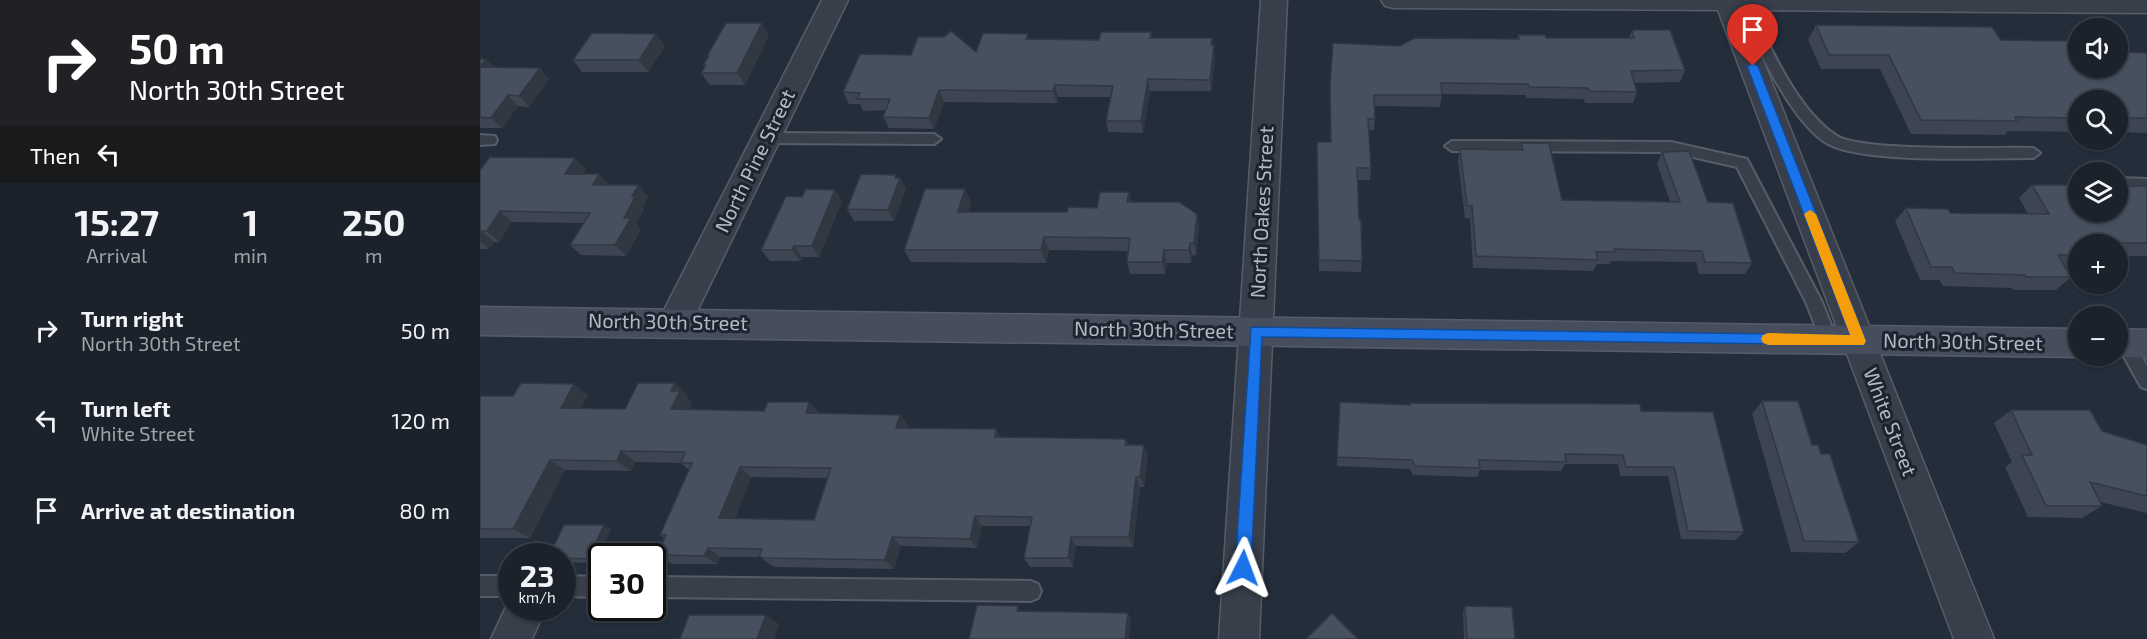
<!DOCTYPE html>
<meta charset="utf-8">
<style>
:root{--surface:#1b222c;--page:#242a34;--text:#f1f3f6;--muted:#a0a4a9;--line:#393f48}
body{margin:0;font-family:"Exo 2",sans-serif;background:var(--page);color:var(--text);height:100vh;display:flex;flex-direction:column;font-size:22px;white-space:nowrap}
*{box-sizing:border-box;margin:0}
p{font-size:20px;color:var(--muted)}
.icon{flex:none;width:33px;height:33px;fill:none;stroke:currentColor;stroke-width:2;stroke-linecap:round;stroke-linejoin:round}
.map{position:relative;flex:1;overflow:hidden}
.drawer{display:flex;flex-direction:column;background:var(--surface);width:480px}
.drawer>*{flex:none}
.hud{background:#202124;color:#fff;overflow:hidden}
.buttons{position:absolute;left:1588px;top:18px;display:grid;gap:12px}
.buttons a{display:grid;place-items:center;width:60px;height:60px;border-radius:50%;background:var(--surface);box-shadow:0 2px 4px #0004,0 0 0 2px var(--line);font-size:30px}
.speed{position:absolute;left:18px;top:543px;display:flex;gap:12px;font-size:30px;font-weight:700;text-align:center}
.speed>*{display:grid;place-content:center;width:78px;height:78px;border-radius:50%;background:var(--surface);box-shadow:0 2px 4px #0004,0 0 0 2px var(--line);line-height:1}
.speed small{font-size:15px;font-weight:400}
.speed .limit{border:3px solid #111;border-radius:9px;background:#fff;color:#111}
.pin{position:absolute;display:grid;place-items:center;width:51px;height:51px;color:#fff;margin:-62px -26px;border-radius:50% 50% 50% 0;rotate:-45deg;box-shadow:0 0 6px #0007}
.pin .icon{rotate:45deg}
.me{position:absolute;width:66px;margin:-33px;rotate:3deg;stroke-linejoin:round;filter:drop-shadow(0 0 4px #0008)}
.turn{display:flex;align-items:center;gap:21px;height:126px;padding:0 30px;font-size:27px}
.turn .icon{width:78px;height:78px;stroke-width:2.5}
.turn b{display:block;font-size:42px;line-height:51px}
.then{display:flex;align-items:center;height:57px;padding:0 30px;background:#0003;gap:12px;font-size:22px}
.eta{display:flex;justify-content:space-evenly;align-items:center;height:102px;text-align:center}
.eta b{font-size:36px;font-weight:700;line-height:42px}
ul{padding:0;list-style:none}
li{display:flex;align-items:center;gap:18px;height:90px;padding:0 30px}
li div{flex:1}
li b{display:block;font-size:22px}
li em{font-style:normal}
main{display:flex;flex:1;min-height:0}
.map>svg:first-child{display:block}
</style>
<main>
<section class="drawer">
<div class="hud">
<div class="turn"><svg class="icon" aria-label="right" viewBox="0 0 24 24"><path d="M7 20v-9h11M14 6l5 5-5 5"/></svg><div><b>50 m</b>North 30th Street</div></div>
<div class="then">Then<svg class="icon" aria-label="left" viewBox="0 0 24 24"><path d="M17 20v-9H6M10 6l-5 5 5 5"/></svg></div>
</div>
<div class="eta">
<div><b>15:27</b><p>Arrival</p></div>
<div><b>1</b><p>min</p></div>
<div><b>250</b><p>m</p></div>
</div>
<ul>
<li><svg class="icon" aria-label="right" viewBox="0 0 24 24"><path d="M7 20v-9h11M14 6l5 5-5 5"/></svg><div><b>Turn right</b><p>North 30th Street</p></div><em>50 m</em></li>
<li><svg class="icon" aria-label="left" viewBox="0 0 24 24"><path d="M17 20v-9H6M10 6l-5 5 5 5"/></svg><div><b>Turn left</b><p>White Street</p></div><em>120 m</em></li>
<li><svg class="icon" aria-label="arrive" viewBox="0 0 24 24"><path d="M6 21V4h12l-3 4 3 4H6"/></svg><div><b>Arrive at destination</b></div><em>80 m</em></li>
</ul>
</section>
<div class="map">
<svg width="1667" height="639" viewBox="0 0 1667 639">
<rect width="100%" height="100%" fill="#242d3a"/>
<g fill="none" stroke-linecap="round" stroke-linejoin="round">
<defs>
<g id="service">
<path d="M1259,0h8l2,3c20,41 48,108 88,133 27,16 158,11 196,12l7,5 -7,5c-46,0 -168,6 -205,-14 -37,-21 -73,-102 -91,-141z"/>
<polygon points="286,133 454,134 461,139 454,144 286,143 279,138"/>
<polygon points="0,135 15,136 17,140 15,144 0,145"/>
<polygon points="972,141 1191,142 1267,159 1342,302 1357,340 1355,345 1349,347 1343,345 1326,302 1257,167 1191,152 972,151 965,146"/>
<polygon points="1638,178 1667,179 1667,189 1638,188"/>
<polygon points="1645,336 1651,338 1667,366 1667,389 1661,387 1638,346 1639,338"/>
<rect x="0" y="576" width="32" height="20"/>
<polygon points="82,576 122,577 122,597 82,596"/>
<polygon points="172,577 551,581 558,584 561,591 558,598 551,601 172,597"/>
</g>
<g id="minor">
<polygon points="342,0 368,0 207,332 195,336 183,332 178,322"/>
<polygon points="781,0 807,0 779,639 739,639"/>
<polygon points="901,0 1667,0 1667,13 1263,10 1514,639 1474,639 1238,10 914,8 905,6"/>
<polygon points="32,594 32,608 66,608 52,639 11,639"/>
</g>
<g id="secondary">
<polygon points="0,307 1599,329 1599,356 1603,356 1599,357 0,335"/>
<polygon points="1638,329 1667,330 1667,358 1634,356 1638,356"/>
</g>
</defs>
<use href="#service" stroke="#565d68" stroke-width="4"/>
<use href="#minor" stroke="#565d68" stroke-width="3"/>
<use href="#secondary" stroke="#565d68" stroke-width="3"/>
<use href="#service" fill="#383f4a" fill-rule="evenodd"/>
<use href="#minor" fill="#383f4a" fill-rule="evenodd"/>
<use href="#secondary" fill="#464e5d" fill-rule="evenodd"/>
</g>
<g fill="#3c4551" fill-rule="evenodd">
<polygon points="1336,25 1521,40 1648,52 1667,53 1667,133 1638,132 1638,100 1599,100 1599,132 1528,131 1525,135 1431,134 1400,69 1341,69 1328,40"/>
<polygon points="1152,30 1205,70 1200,82 1154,83 1157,92 1153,103 1105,103 1104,99 1046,98 1046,95 962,94 960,107 894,106 895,119 894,130 889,130 891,168 890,180 877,180 879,220 882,261 881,272 839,271 837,142 851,142 920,46 1037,39 1038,35 1066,38 1149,38"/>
<polygon points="671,32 672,38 733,45 735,57 731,91 670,91 663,133 628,132 626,121 630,97 578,97 577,103 464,102 454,129 409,128 403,117 406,110 383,111 380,104 369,104 363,92 431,55 496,52 549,39 619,40"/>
<polygon points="176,34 185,46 168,72 102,72 93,60"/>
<polygon points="289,35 265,85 230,85 221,73 225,67 223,65 228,57 227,56"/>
<polygon points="0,59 6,59 14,67 69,79 49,107 38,106 22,128 0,128"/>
<polygon points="1041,143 1082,200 1190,201 1177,164 1182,152 1228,202 1272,263 1265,274 1219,274 1216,262 1131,261 1130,264 1117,264 1113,271 993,268 990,218 985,218 978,161 980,149 1040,150"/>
<polygon points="106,169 103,174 119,174 129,185 168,196 163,206 164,207 163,212 156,224 161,229 146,256 101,255 90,245 103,223 32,222 19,242 14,242 9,249 0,249 0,170"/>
<polygon points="418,178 420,178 426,189 414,221 374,221 367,209"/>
<polygon points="1552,185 1667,186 1667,256 1640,256 1638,258 1638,244 1599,244 1599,268 1585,268 1591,277 1576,290 1533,290 1532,288 1463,286 1460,280 1440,280 1415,221 1426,208 1470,213 1548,214 1539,198"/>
<polygon points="649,192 651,202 717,214 719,227 716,256 712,255 711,263 687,263 685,274 650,274 647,262 648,251 569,250 566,263 431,262 424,250 491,202 488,212 587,212 617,208"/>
<polygon points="322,197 362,201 339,257 322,257 320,261 290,261 281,250"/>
<path d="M207,394l-1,3 6,5 -3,8 75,1 45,-9 10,11 81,2 8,10v3l93,9 125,2 2,6 20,10 -4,32h-4l-7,60 -57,-1 -3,21h-43l-6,-9 6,-32h-48l-5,22 -76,-2 -7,23 -119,-2 -4,-2 -11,-8h-40l-3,7h-45l-15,-9 7,-17 -4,-3 29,-65 -8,-7 -46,-1 -4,9 -66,-1 -35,68h-50v-142l108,-1 -7,13 44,1zM271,477l77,1 -14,42 -79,-2z"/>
<polygon points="1282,401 1332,445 1341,454 1379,542 1365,553 1311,552 1272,414"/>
<polygon points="860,402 1161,411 1264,532 1256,540 1201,539 1188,476 1140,476 1138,464 1085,464 1081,471 1000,470 997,477 933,475 930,469 857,466"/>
<polygon points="1531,410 1622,431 1667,445 1667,513 1620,502 1622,506 1602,518 1548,517 1525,467 1532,462 1514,423"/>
<polygon points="124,525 131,530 115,563 82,562 82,556"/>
<polygon points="985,606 1035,639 984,639 983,612"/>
</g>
<g fill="#313842">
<polygon points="282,23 289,35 265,85 257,73"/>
<polygon points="176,34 185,46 168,72 159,60"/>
<polygon points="732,38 735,57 731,91 730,80"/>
<polygon points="6,59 16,70 10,78 0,67"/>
<polygon points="60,68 69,79 49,107 39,96"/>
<polygon points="668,79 670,91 663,133 661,121"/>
<polygon points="575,85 578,97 577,103 573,91"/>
<polygon points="459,90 464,102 454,129 449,118"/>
<polygon points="28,95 38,106 22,128 11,118"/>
<polygon points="95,158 106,169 95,185 85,174"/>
<polygon points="119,174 129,185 113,185"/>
<polygon points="416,175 419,181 420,178 426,189 414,221 408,210"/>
<polygon points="159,185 168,196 163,206 164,207 163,212 156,224 161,229 146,256 135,245 144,218 152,196"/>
<polygon points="485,189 491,202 484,225 478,212"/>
<polygon points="355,190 362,201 339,257 332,246"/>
<polygon points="649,192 652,205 647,202"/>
<polygon points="20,211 32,222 19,242 7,231"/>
<polygon points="717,214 719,227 716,256 714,243"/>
<polygon points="2,231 14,242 9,249 0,241 0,234"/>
<polygon points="564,237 569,250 566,263 561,250"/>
<polygon points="710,243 712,255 711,263 709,250"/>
<polygon points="314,246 322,257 320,261 312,250"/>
<polygon points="684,250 687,263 685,274 682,262"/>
<polygon points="195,383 207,394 206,397 212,402 204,420 191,409 191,391"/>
<polygon points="94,384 108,395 95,419 81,408"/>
<polygon points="329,402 339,413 326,413"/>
<polygon points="420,415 428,425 424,438 416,428"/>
<polygon points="516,429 523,440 515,437"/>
<polygon points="664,445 668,455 664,487 660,477"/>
<polygon points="141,451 155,462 151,471 137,461"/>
<polygon points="70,460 85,470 50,538 33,529"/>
<polygon points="260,467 271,477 252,528 239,518"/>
<polygon points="656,477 660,487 653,547 649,537"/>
<polygon points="495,516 502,526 497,548 490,539"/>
<polygon points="124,525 131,530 115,563 108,559"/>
<polygon points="412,537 421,546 414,569 405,560"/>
<polygon points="591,537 596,546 593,567 588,558"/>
<polygon points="228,548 240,557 237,564 224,556"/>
<polygon points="648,613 651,620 649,639 645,639"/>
<polygon points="286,615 299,624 294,639 277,639"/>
</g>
<g fill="#46505e" stroke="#313842" stroke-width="1.5" fill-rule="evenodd">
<polygon points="246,23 282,23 257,73 221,73 226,65 223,65 229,56 227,56"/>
<polygon points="1336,25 1512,27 1521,40 1599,41 1599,68 1638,68 1638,42 1640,42 1648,52 1667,53 1667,118 1638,118 1638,100 1599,100 1599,118 1535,117 1537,121 1441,120 1409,55 1349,55"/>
<polygon points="1152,30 1190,30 1205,70 1151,71 1157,92 1109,91 1108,88 1049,87 1048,84 961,83 962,95 894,95 895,119 888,119 891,168 877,168 879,220 881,220 882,261 839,260 837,142 851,142 850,85 853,43 920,46 935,38 1039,39 1038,35 1065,35 1066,38 1154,38"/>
<polygon points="471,31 496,52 503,33 548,34 546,39 619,40 621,32 671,32 670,38 732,38 731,45 734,45 730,80 668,79 661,121 626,121 633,86 575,85 573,91 459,90 449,118 403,117 410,99 377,99 380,93 363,92 380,54 431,55 438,37 464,37"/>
<polygon points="112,33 176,34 159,60 93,60"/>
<polygon points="0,59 6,59 0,67"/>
<polygon points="0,67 60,68 39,96 28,95 11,118 0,117"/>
<polygon points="1041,143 1069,143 1082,200 1200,202 1182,152 1209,151 1228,202 1253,203 1272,263 1225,262 1222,251 1134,249 1135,252 1116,252 1118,260 996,256 992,206 987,206 980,149 1043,150"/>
<polygon points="10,157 95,158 85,174 119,174 113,185 159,185 152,196 154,196 153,201 144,218 151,218 135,245 90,245 110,213 20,211 7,231 2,231 0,234 0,170"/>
<polygon points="381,174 416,175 415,178 420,178 408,210 367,209"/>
<polygon points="1552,185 1599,185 1599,212 1638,212 1638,186 1667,186 1667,243 1632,243 1633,244 1599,244 1599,255 1578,255 1591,277 1546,277 1545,275 1475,273 1472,267 1451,267 1426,208 1468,209 1470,213 1569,214"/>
<polygon points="326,189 355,190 332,246 314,246 312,250 281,250 306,196 322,197"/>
<polygon points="445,189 485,189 478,212 587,212 588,207 617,208 620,192 649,192 647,202 699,202 717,214 714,243 710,243 709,250 684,250 682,262 647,262 650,238 564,237 561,250 424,250"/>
<path d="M41,383l53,1 -13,24 64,1 13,-26h37l-4,8h9l-9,18 93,2 4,-9h41l-3,11 94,2 -4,13 100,1 -1,8 131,2 -1,6h19l-4,32h-4l-7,60h-58l-3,21h-44l8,-41 -57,-1 -5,23 -78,-2 -7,23 -122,-2 -4,-2 3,-7 -54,-1 -4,8 -47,-1 9,-20h-6l32,-72h-11l4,-11 -64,-1 -4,10 -67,-1 -37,69h-33v-133h33zM260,467l91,1 -17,52 -95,-2z"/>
<polygon points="1282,401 1318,401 1332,445 1338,445 1341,454 1350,454 1379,542 1324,541"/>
<polygon points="860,402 930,405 930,403 1160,404 1161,411 1233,412 1264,532 1208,531 1194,467 1146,467 1143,455 1085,454 1086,462 999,460 1000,468 935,466 932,460 857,457"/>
<polygon points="1531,410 1610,410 1622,431 1667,445 1667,496 1610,482 1622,506 1566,506 1542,455 1552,455"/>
<polygon points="84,525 124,525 108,559 82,558 82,556 69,556"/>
<polygon points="497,605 538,606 537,611 648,613 645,639 489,639"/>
<polygon points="985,606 1032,607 1035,639 987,639"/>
<polygon points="852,613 878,639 826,639"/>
<polygon points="209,615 286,615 277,639 200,639"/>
</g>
<polygon fill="#1a73e8" stroke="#114b97" stroke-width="1.5" points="1273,63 1278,66 1386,341 1384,345 782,337 771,568 769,574 763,576 757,574 755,568 771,327 1370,335 1267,66"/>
<polygon fill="#f59e0b" points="1330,210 1336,214 1386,341 1384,345 1288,345 1283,343 1281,339 1283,335 1288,333 1370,335 1324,214"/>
<g text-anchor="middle" stroke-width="6" stroke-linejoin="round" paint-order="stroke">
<g font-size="20" fill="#b3bac6" stroke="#1d242f">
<text transform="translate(275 161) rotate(-64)" y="7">North Pine Street</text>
<text transform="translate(782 212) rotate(-87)" y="7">North Oakes Street</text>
<text transform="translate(188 322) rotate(1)" y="7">North 30th Street</text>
<text transform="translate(674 330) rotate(1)" y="7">North 30th Street</text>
<text transform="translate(1483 342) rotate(1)" y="7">North 30th Street</text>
<text transform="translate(1410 422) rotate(69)" y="7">White Street</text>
</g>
</g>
</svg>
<div class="buttons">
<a><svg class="icon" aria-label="sound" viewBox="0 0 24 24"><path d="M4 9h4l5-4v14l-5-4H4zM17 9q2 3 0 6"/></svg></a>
<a><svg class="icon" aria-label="search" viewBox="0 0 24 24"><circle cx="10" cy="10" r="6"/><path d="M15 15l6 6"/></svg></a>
<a><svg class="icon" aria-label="layers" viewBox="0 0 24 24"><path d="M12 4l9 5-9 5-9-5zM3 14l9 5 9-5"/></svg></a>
<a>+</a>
<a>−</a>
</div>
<div class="speed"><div>23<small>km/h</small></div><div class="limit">30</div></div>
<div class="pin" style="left:1273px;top:66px;background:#d93025"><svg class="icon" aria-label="arrive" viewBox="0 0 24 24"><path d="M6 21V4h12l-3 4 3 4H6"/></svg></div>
<svg class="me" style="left:763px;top:568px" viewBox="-20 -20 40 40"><path d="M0-17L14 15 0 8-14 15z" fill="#1a73e8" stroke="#fff" stroke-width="4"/></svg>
</div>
</main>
